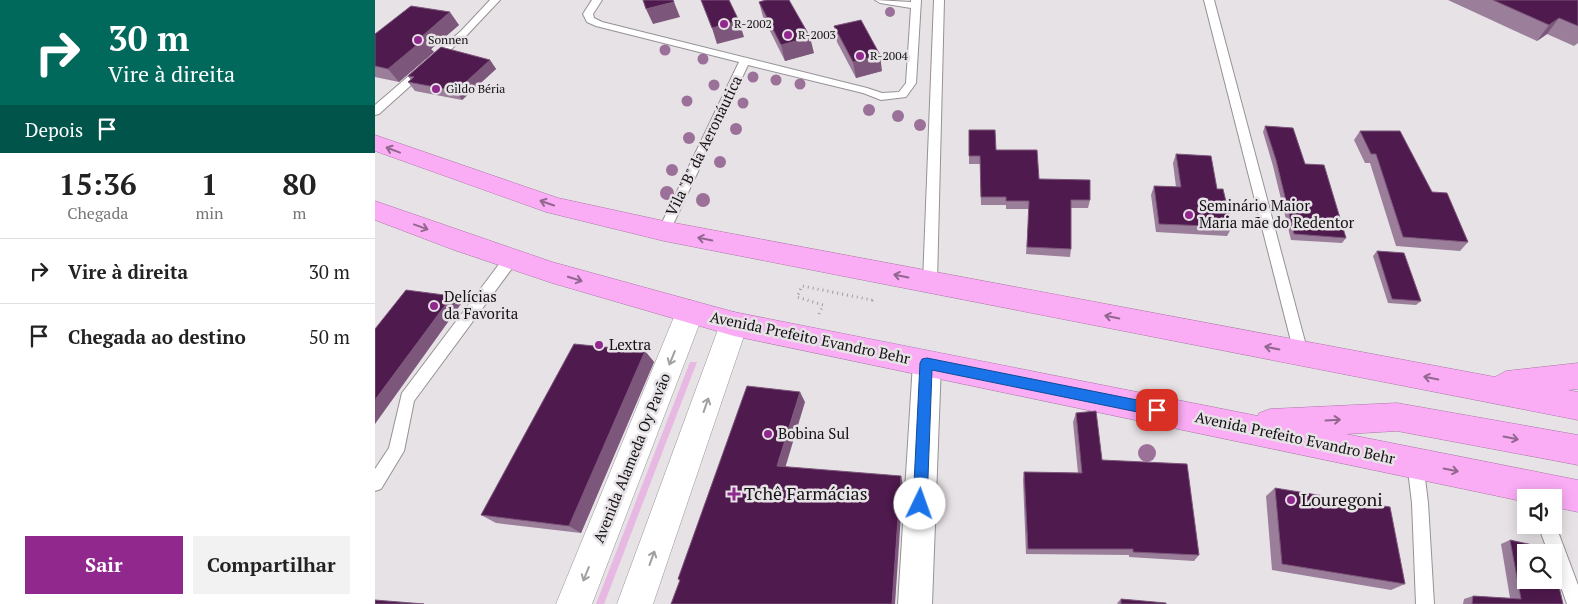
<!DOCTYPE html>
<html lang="pt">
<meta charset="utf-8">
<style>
:root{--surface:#fff;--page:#f2f2f2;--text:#222;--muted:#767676;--line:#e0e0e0;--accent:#90288d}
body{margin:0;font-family:"PT Serif",serif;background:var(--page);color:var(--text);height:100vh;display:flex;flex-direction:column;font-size:19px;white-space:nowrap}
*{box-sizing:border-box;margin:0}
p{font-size:16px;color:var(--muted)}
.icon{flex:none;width:28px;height:28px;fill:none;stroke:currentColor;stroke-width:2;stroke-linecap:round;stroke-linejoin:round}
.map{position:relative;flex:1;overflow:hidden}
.side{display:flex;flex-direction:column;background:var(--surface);width:375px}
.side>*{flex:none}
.banner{background:#00695c;color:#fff;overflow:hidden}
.buttons{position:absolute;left:1142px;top:489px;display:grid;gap:10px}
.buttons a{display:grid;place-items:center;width:45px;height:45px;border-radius:0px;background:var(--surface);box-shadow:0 2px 12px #0003;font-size:25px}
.pin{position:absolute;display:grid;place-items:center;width:42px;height:42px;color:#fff;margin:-21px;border-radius:10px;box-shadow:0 2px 8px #0006}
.me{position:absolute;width:55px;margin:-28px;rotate:3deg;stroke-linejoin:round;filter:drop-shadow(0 0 4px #0008)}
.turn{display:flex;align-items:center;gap:18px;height:105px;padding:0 25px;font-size:22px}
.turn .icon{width:65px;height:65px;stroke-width:2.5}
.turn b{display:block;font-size:35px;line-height:42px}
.then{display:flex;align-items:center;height:48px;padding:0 25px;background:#0003;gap:10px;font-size:19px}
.eta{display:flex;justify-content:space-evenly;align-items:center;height:85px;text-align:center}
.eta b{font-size:30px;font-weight:600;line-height:35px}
.cta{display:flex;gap:10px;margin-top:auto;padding:10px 25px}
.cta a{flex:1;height:58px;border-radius:0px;background:var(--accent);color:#fff;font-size:20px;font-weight:600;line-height:58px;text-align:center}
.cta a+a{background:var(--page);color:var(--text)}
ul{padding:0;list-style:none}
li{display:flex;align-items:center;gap:15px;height:65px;padding:0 25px;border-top:1px solid var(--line)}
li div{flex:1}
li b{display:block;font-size:19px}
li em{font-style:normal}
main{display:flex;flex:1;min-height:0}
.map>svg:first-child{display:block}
</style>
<main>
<section class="side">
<div class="banner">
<div class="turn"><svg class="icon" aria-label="right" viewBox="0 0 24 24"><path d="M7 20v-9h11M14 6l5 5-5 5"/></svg><div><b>30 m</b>Vire à direita</div></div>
<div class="then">Depois<svg class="icon" aria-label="arrive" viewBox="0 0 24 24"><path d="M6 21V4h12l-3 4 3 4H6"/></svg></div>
</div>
<div class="eta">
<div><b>15:36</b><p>Chegada</p></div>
<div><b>1</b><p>min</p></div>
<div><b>80</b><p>m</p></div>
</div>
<ul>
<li><svg class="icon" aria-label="right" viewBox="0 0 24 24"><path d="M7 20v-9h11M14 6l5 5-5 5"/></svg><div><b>Vire à direita</b></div><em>30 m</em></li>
<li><svg class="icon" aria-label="arrive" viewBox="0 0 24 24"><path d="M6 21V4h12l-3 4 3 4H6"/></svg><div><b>Chegada ao destino</b></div><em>50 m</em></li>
</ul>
<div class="cta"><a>Sair</a><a>Compartilhar</a></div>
</section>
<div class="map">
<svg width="1203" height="604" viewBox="0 0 1203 604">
<rect width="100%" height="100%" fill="#e6e2e6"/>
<polygon fill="#e6b8e2" points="315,362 322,362 229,604 221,604"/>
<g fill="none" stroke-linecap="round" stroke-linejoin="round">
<defs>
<g id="lane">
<polygon points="115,0 125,0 92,35 4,114 0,115 0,105 86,31"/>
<polygon points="217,0 227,0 218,14 219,18 227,22 492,88 507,93 524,92 531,83 536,8 505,3 500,0 536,2 536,0 546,0 541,83 531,97 506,100 488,93 373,65 295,231 293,234 285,234 283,231 364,62 221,26 212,22 208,14"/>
<polygon points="559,0 569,0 562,282 560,286 555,287 550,286 548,282"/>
<polygon points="829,0 839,0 933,353 931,357 926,359 921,357 919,353"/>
<polygon points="136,254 141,255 143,259 141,263 39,401 29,451 6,489 0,491 0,469 14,448 27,393 131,255"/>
<polygon points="1040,454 1046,457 1048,462 1053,503 1059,604 1041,604 1037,503 1032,462 1034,457"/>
<polygon points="1179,521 1203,585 1203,604 1192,604 1179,567 1179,552 1173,552 1163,525 1179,525"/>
</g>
<polygon id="street" points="552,351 562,354 566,363 557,604 523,604 538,363 542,354"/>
<g id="secondary">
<polygon points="315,300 325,304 329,312 217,604 181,604 301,312 305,304"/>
<polygon points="359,312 369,316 373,324 278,604 242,604 345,324 349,316"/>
</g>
<g id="highway">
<polygon points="0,135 183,198 289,221 1120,377 1131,371 1203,363 1203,389 1193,390 1203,392 1203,420 289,241 171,212 0,151"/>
<polygon points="0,201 177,262 359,312 883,416 884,413 895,409 1022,403 1203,435 1203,465 1022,431 971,434 1203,480 1203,512 1179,507 1179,498 1151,498 1151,502 359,336 177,283 79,250 0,220"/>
</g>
</defs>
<use href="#lane" stroke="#959194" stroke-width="2"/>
<use href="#street" stroke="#959194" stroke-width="2"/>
<use href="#secondary" stroke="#959194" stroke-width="1"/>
<use href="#highway" stroke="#aa76a6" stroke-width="1"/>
<polyline stroke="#a09ca0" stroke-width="3" stroke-dasharray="1 4" stroke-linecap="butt" points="444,314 448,305 422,297 427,286 497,300 498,297"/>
<use href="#lane" fill="#fff" fill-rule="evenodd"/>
<use href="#street" fill="#fff" fill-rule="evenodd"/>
<use href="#secondary" fill="#fff" fill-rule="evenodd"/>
<use href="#highway" fill="#faacf4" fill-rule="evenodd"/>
</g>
<g fill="#9b719a">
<circle cx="515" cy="12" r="5"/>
<circle cx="290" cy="50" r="5.5"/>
<circle cx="328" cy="59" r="5.5"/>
<circle cx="378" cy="77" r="5.5"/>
<circle cx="401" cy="80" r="5.5"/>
<circle cx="425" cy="84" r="5.5"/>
<circle cx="339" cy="85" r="5.5"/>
<circle cx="312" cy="101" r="5.5"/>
<circle cx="368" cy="103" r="5.5"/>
<circle cx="494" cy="110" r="6"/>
<circle cx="523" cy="116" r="6"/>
<circle cx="545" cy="125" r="6"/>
<circle cx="361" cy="129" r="6"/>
<circle cx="314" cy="138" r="6"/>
<circle cx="345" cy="162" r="6"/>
<circle cx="297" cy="170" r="6"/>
<circle cx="292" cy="193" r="7"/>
<circle cx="328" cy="200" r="7"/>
<circle cx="772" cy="453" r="9"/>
</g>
<g fill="#9a7e9a">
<polygon points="1073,0 1203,0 1203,43 1199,46 1172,34 1162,41"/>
<polygon points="384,2 439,53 410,61 388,17"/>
<polygon points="84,25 56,49 59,52 24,82 0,77 0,34"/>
<polygon points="459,26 507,71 481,78 462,42"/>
<polygon points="115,60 121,69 87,100 40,91 33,82 36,80 33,76"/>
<polygon points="890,126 930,164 971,238 967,243 916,240 898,166 888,132"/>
<polygon points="594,130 621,150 664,179 715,200 713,208 696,208 696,249 695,257 651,254 654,209 631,209 631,205 606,205 605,164 594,164"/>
<polygon points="985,131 1057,192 1093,242 1085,251 1021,246 995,163 990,163 979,140"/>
<polygon points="801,154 842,189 857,227 852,236 781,232 776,195 779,186 801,187 798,163"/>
<polygon points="1002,251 1046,301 1041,305 1013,303 998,256"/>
<polygon points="270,351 279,362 206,533 121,523 106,515"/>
<polygon points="701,413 727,460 824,555 819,561 754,557 754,555 651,554 648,480 649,472 703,473 698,422"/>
<polygon points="900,488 1030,584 1016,590 897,570 891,496"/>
<polygon points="1135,540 1151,552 1188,604 1088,604 1089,599 1098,596 1135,598 1126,544"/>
<polygon points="746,599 791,604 743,604 742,603"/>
</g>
<g fill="#7c567b">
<polygon points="299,2 305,17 278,24 271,9"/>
<polygon points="75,12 84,25 56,49 59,52 24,82 13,69 45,38"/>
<polygon points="1184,18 1172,34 1162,41 1174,25"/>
<polygon points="364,21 369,37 342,44 337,28"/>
<polygon points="435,37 439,53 410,61 406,45"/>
<polygon points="505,55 507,71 481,78 478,62"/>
<polygon points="115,60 121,69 87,100 81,91"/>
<polygon points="77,296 86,304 0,424 0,400"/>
<polygon points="270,351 279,362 206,533 194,526"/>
<polygon points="425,392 430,402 408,475 402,466"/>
<polygon points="526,476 528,485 520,604 517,604"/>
</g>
<g fill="#4f1a4d" stroke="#7c567b">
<polygon points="268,0 298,0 299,2 271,9"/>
<polygon points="326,0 354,0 364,21 337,28"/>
<polygon points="391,0 414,0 435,37 406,45 384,2"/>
<polygon points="1118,0 1203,0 1203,26 1184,18 1174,25"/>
<polygon points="36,6 75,12 45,38 49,39 13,69 0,66 0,34"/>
<polygon points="486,20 505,55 478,62 459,26"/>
<polygon points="66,47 115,60 81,91 33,82 39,77 33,76"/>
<polygon points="890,126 918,128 930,164 949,165 971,238 919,234 901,160"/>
<polygon points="594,130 620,130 621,150 662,150 664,179 715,180 715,200 696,200 696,249 652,247 654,201 631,201 631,197 606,197 605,156 594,156"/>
<polygon points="985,131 1025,131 1057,192 1072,193 1093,242 1028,237 1001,154 996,154"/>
<polygon points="801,154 836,156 842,189 848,189 857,227 784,224 779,186 806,187"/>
<polygon points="1002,251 1029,253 1046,301 1017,299"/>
<polygon points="31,290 77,296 0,400 0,329"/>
<polygon points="199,344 270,351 194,526 106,515"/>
<polygon points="372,386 425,392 402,466 526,476 517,604 296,604 305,580 303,579"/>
<polygon points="721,411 727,460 812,464 824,555 758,552 758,549 653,549 649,472 707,473 701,413"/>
<polygon points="900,488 1015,507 1030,584 907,564"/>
<polygon points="1135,540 1171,548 1172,552 1151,552 1151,580 1179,580 1179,574 1181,574 1188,604 1097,604 1098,596 1146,599"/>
<polygon points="746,599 791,603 791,604 746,604"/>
<polygon points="0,600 49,604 0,604"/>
</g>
<defs><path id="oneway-shaft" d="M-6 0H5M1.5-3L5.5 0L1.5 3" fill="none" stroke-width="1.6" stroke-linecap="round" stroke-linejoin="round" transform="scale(1.25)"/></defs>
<g stroke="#92678f">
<use href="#oneway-shaft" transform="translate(18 150) rotate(-159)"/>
<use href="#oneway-shaft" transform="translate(172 203) rotate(-161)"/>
<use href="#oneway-shaft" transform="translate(46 227) rotate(20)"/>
<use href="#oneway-shaft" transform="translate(330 239) rotate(-169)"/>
<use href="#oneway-shaft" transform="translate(526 276) rotate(-168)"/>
<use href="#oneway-shaft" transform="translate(200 279) rotate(17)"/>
<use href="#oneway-shaft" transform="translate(737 317) rotate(-169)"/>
<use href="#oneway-shaft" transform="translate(897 348) rotate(-169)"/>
<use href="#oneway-shaft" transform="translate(1056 378) rotate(-169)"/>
<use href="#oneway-shaft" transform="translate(958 420) rotate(-3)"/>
<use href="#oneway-shaft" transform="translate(1136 438) rotate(11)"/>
<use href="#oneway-shaft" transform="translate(1076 470) rotate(12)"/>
</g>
<g stroke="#a1a0a1">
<use href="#oneway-shaft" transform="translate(297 358) rotate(112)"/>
<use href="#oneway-shaft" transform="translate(331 405) rotate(-71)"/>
<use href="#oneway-shaft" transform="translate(277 558) rotate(-70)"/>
<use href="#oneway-shaft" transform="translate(211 574) rotate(112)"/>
</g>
<polygon fill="#1a73e8" stroke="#114b97" points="552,358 782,404 786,406 788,410 786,414 782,416 557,370 552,504 550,509 545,511 540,509 538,504 545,363 547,359"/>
<g fill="#90288d" stroke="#e6e2e6" stroke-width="2">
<circle cx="349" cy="24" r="5"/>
<circle cx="413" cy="35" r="5"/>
<circle cx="43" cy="40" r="5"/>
<circle cx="485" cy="56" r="5"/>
<circle cx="61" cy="89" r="5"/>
<circle cx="814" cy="215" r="5"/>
<circle cx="59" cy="306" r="5"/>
<circle cx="224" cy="345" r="5"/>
<circle cx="393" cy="434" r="5"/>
<path d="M356.5 486.5h5v5h5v5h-5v5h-5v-5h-5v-5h5z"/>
<circle cx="916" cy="500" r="5"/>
</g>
<g text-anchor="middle" stroke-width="5" stroke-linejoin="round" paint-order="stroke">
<g font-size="12" fill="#141214" stroke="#e6e2e6" text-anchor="start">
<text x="359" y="28">R-2002</text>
<text x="423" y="39">R-2003</text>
<text x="53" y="44">Sonnen</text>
<text x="495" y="60">R-2004</text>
<text x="71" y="93">Gildo Béria</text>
</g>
<g font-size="15" fill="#141214" stroke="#e6e2e6">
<text transform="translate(329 146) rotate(-64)" y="5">Vila "B" da Aeronáutica</text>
<text transform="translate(435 338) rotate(12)" y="5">Avenida Prefeito Evandro Behr</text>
<text transform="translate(920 438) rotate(12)" y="5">Avenida Prefeito Evandro Behr</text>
<text transform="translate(257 458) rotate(-68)" y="5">Avenida Alameda Oy Pavão</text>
</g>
<g font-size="15" fill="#141214" stroke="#e6e2e6" text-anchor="start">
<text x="824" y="211">Seminário Maior<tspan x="824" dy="17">Maria mãe do Redentor</tspan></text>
<text x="69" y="302">Delícias<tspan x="69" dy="17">da Favorita</tspan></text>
<text x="234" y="350">Lextra</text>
<text x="403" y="439">Bobina Sul</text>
</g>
<g font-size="18" fill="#141214" stroke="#e6e2e6" text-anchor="start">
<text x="369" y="500">Tchê Farmácias</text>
<text x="926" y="506">Louregoni</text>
</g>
</g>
</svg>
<div class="buttons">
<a><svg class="icon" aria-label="sound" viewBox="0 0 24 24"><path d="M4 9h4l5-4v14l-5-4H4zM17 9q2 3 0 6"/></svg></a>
<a><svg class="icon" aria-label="search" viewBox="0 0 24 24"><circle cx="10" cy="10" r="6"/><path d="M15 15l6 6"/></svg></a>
</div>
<div class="pin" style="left:782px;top:410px;background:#d93025"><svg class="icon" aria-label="arrive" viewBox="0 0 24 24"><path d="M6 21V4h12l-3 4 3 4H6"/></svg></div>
<svg class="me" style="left:545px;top:504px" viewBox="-20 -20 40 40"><circle r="19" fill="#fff"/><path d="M0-13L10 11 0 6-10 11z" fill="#1a73e8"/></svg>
</div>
</main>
